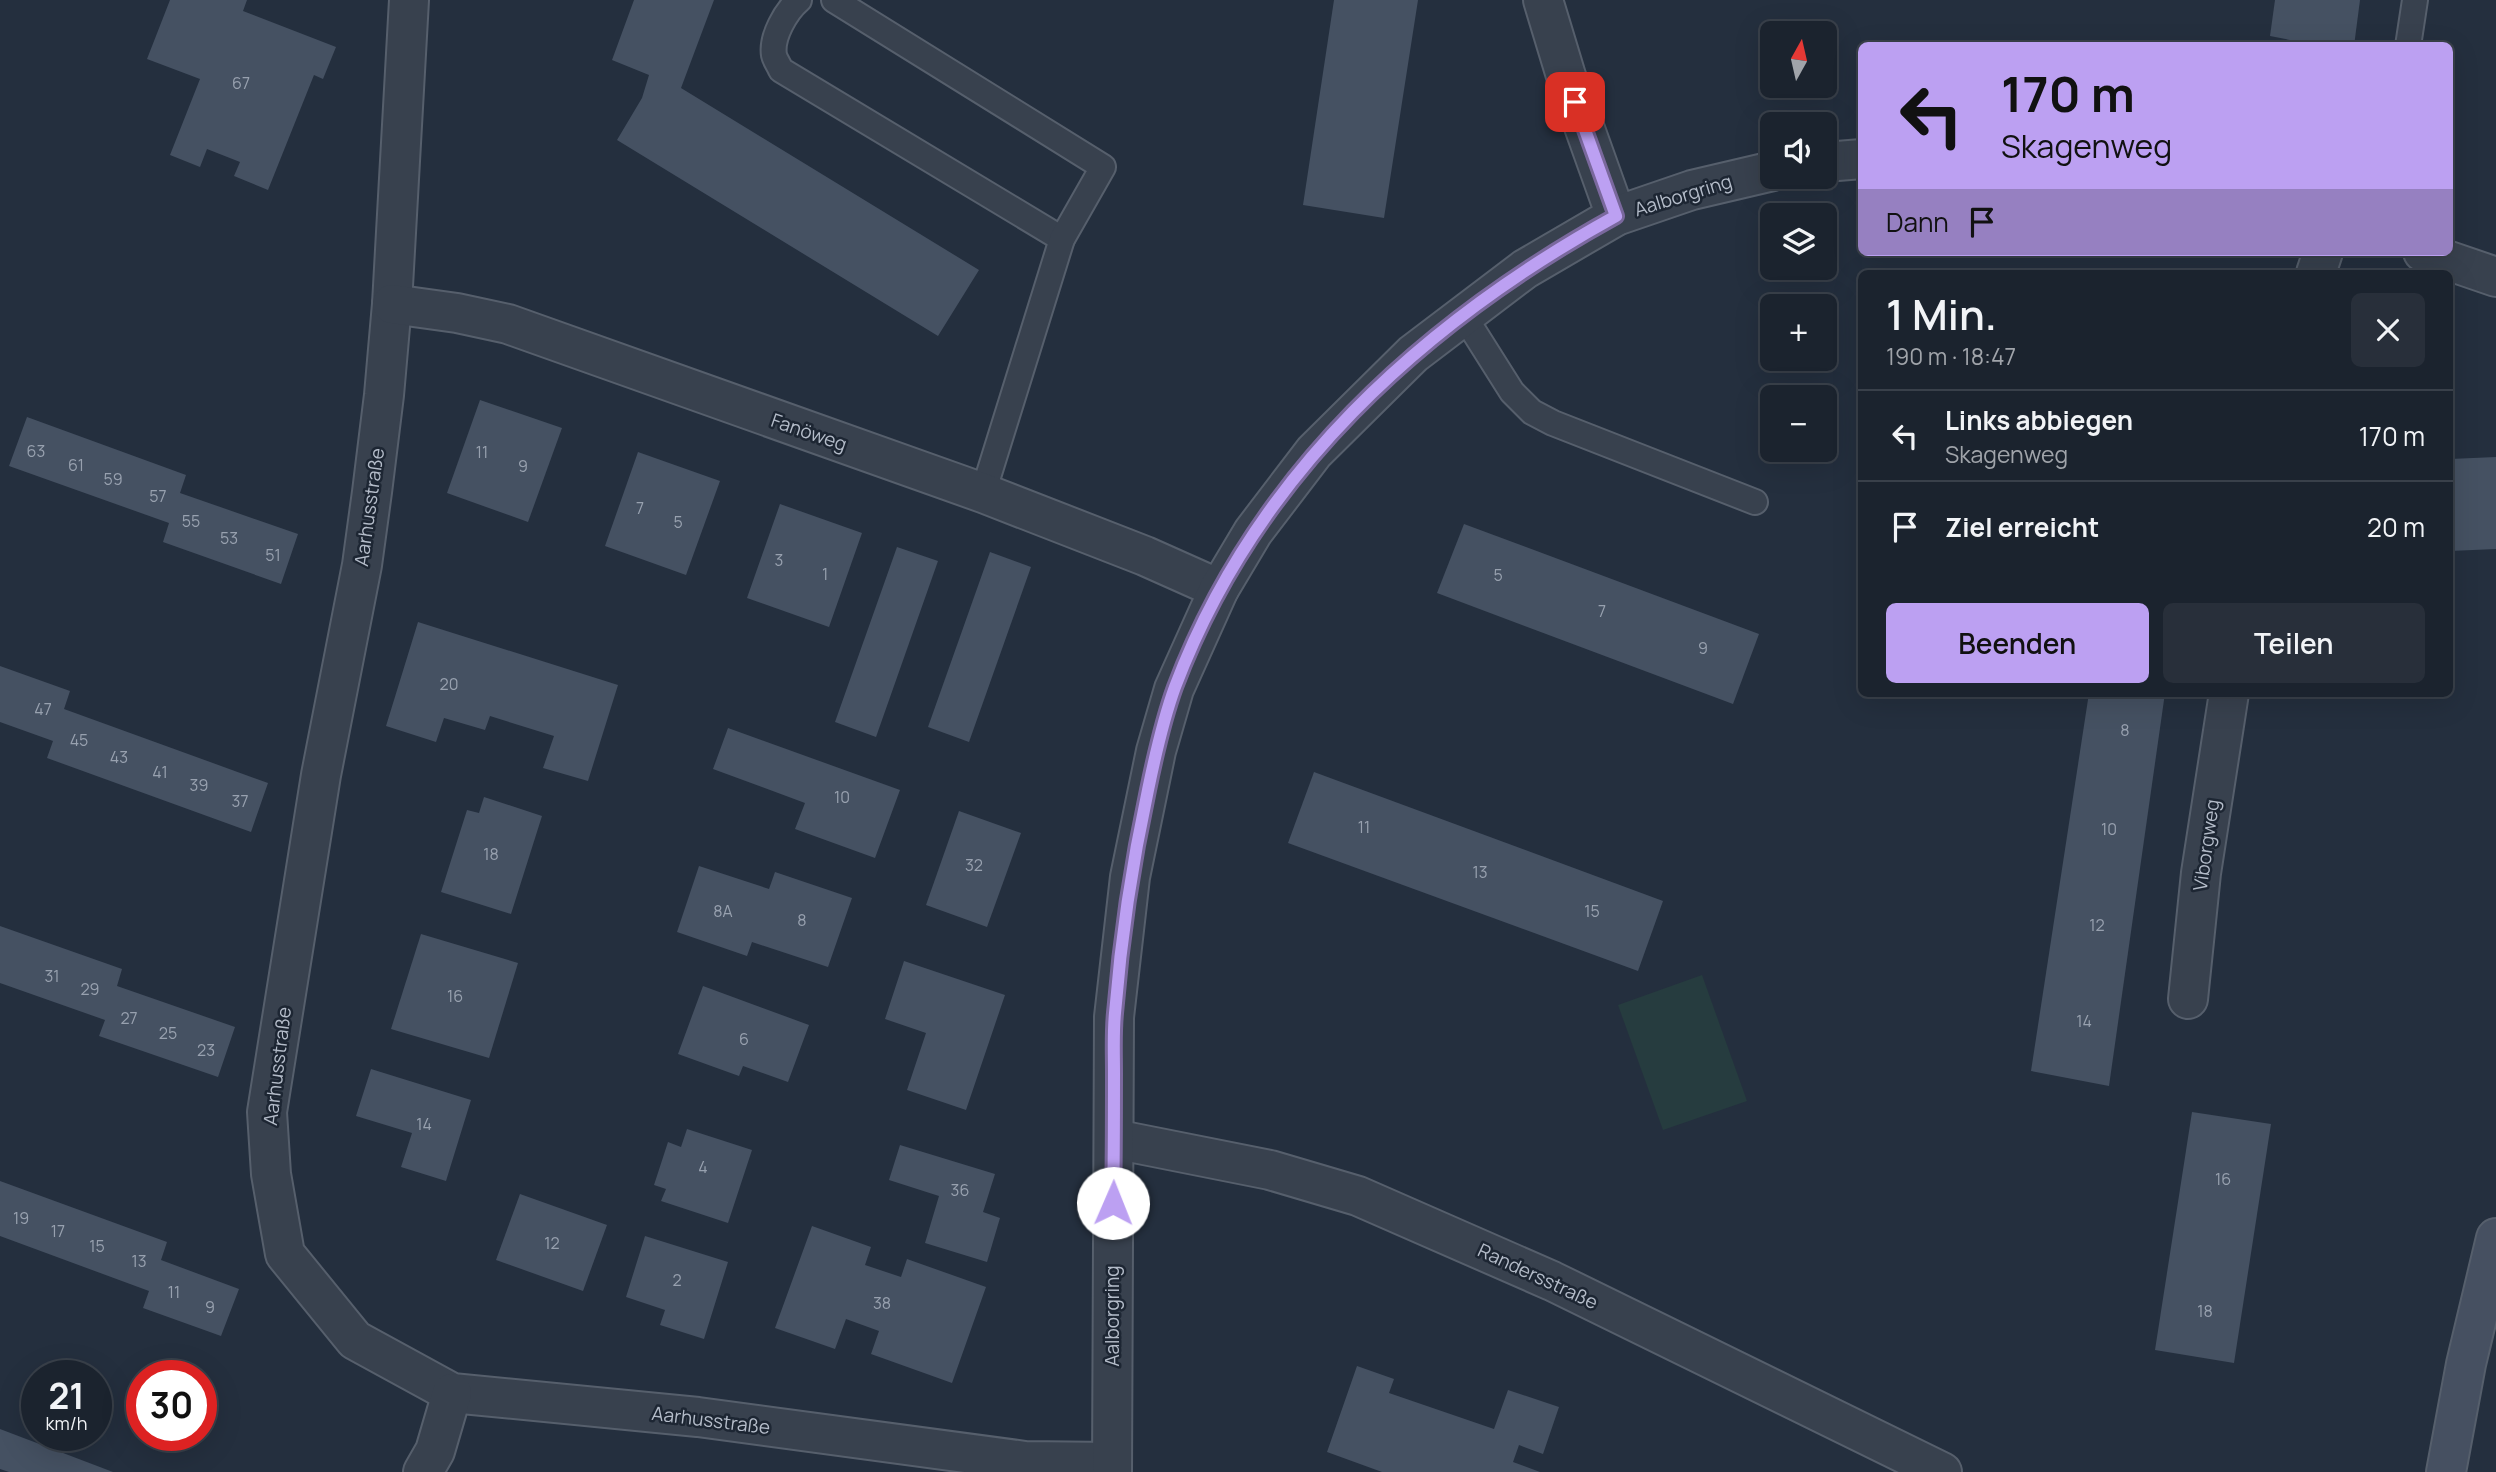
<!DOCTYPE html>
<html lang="de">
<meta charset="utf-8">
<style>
:root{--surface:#1b232e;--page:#282f3a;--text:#f1f3f6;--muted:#a0a4aa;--line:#39404a;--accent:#bca0f2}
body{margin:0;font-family:Manrope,sans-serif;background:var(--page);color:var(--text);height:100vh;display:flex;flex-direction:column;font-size:26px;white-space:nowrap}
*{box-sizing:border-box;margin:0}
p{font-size:23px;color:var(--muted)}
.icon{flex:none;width:38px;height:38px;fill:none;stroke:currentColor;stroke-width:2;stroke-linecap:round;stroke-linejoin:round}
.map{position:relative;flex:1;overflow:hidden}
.details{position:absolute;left:1858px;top:270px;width:595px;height:427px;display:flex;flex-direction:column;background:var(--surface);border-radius:10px;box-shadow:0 7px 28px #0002,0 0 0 2px var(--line)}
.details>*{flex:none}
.guide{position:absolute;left:1858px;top:42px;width:595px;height:214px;border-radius:10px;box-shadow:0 7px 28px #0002,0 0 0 2px var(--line);background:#bca0f2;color:#111;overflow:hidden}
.needle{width:46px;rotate:8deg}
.tools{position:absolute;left:1760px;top:21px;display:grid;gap:14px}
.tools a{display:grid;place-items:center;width:77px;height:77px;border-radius:10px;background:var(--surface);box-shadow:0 7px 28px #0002,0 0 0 2px var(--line);font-size:35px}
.speed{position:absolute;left:21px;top:1360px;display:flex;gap:14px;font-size:35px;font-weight:700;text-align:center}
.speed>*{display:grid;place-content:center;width:91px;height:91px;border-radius:50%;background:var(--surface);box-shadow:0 7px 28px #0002,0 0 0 2px var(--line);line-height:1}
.speed small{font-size:18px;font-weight:400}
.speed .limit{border:10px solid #d22;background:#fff;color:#111}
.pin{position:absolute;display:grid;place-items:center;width:60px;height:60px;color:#fff;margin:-30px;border-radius:14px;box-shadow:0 4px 10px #0006}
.me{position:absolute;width:77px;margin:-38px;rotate:1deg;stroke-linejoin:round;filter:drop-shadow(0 0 5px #0008)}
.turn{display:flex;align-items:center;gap:24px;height:147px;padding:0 28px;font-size:32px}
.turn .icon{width:91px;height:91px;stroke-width:2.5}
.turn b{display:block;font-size:49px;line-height:60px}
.then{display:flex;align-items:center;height:66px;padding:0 28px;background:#0003;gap:14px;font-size:26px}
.round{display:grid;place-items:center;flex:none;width:74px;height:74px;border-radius:10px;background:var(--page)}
.headline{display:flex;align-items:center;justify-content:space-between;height:119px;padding:0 28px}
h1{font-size:42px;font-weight:600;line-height:52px}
.cta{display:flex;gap:14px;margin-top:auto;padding:14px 28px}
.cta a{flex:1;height:80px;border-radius:10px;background:var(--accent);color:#111;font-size:28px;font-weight:600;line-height:80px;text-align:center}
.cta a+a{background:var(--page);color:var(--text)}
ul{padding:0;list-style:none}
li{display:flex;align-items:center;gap:21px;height:91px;padding:0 28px;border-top:2px solid var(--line)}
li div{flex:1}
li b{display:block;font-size:26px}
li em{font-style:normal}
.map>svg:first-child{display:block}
</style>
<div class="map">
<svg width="2496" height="1472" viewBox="0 0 2496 1472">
<rect width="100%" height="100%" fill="#242f3e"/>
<polygon fill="#263c3f" points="1702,975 1747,1101 1663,1130 1618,1005"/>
<g fill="#455162">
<polygon points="170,0 247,0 243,11 336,47 323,79 314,75 268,190 234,176 240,162 207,149 200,167 170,155 200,79 147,59"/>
<polygon points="634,0 714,0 681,88 979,270 938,336 617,140 642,98 649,75 612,60"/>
<polygon points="1334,0 1418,0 1384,218 1303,205"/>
<polygon points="2275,0 2360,0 2354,46 2320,46 2270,36"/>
<polygon points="480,400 562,428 528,522 447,493"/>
<polygon points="27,417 186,475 180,493 298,534 281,584 163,542 169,523 9,466"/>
<polygon points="638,452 720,481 686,575 605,546"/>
<polygon points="2496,457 2496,549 2450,551 2450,459"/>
<polygon points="780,504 862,533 829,627 747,598"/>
<polygon points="1464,524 1759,634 1733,704 1437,593"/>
<polygon points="897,547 938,561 876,737 835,722"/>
<polygon points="990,552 1031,567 969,742 928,727"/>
<polygon points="418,622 618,685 588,781 543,768 554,736 490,716 485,730 444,718 436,742 386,726"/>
<polygon points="0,666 70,691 64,709 268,783 251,832 47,758 53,741 0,722"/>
<polygon points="2089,693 2165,693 2109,1086 2031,1071"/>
<polygon points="728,728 900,790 875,858 795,829 805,803 713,769"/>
<polygon points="1314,772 1663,901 1638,971 1288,843"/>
<polygon points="484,797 542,816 511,914 441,892 467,810 479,813"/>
<polygon points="959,811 1021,833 987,927 926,905"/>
<polygon points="699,866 769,889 775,872 852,898 828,967 752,942 747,956 677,932"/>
<polygon points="0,926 122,969 117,986 235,1027 218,1077 99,1036 105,1020 0,983"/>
<polygon points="421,934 518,963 489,1058 391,1029"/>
<polygon points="904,961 1005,995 966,1110 907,1090 926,1033 885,1019"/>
<polygon points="703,986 809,1025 788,1082 743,1066 739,1076 678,1054"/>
<polygon points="371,1069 471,1100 446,1181 401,1167 412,1133 356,1116"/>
<polygon points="2192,1112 2271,1124 2234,1363 2155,1350"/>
<polygon points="687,1129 752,1150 728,1223 661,1201 666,1189 654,1185 668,1142 681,1147"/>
<polygon points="900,1145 995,1174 983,1212 1000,1218 987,1262 925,1243 939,1196 889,1180"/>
<polygon points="0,1181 167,1242 161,1260 239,1289 221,1336 143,1308 149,1291 0,1236"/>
<polygon points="520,1194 607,1225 583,1291 496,1260"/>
<polygon points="812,1226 871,1247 865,1265 901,1277 907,1259 986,1287 952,1383 871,1354 879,1331 846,1319 835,1349 775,1328"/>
<polygon points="645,1236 728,1262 704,1339 660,1325 665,1310 626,1297"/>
<polygon points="1357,1366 1394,1379 1389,1393 1494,1429 1508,1390 1559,1407 1543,1454 1519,1445 1513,1462 1540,1472 1382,1472 1327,1452"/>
<polygon points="0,1429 113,1472 9,1472 0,1469"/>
</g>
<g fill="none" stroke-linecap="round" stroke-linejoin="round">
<defs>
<g id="lane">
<path d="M799,0c-13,11 -28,37 -25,55 1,5 5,10 7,15l281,169"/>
<polyline points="834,0 1103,167 1062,239 983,493"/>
<polyline points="2408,46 2415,0"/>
<polyline points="1464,316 1512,392 1532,412 1553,423 1755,502"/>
</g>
<g id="street">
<polyline points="409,0 392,304 384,395 372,492 362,565 321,775 267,1112 271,1174 285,1254 355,1340 452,1393 698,1417 1025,1461 1112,1462"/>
<polyline points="1543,0 1566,76 1616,216"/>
<polyline points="1825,162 1862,159"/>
<polyline points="2423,252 2496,277"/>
<polyline points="2316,273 2323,252"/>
<polyline points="392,304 457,313 508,324 983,493 1145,556 1219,589"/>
<polyline points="2188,999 2201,873 2229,693"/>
<polyline points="1114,1139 1270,1170 1358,1196 1552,1281 1942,1472"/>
<polyline points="423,1472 435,1451 452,1393"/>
<polyline points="1112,1472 1114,1017 1130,877 1156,751 1174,689 1219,589 1253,532 1314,452 1413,354 1525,269 1616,216 1692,190 1773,171"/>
</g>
<polyline id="secondary" points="2446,1472 2466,1364 2496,1238"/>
</defs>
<use href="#lane" stroke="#565f6c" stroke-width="28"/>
<use href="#street" stroke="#565f6c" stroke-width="42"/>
<use href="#secondary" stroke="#565f6c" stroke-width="42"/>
<use href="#lane" stroke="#38414e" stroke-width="24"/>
<use href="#street" stroke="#38414e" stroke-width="38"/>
<use href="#secondary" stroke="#465061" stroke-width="38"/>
</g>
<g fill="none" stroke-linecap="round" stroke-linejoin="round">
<defs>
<path id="route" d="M1113,1203c1,-43 1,-87 1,-130 0,-20 -1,-40 1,-60 6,-75 17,-149 33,-223 7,-34 15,-70 27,-103 80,-212 247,-364 441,-471l-41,-114"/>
</defs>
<use href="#route" stroke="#7a689d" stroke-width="18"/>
<use href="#route" stroke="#bca0f2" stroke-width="12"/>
</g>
<g text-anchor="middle" stroke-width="5" stroke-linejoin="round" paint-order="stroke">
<g font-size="16" fill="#98a1af">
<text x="241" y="89">67</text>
<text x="36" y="457">63</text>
<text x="482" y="458">11</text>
<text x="76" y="471">61</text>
<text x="523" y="472">9</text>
<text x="113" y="485">59</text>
<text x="158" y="502">57</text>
<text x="640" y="514">7</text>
<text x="191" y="527">55</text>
<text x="678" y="528">5</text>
<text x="229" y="544">53</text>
<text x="273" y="561">51</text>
<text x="779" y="566">3</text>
<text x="825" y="580">1</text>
<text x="1498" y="581">5</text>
<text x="1602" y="617">7</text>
<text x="1703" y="654">9</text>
<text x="449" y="690">20</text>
<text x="43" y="715">47</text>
<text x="2125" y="736">8</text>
<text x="79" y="746">45</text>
<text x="119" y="763">43</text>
<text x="160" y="778">41</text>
<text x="199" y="791">39</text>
<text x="842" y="803">10</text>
<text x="240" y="807">37</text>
<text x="1364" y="833">11</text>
<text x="2109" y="835">10</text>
<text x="491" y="860">18</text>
<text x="974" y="871">32</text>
<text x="1480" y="878">13</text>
<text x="723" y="917">8A</text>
<text x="1592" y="917">15</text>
<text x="802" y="926">8</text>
<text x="2097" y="931">12</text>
<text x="52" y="982">31</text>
<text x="90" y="995">29</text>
<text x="455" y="1002">16</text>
<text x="129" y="1024">27</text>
<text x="2084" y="1027">14</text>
<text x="168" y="1039">25</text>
<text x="744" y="1045">6</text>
<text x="206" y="1056">23</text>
<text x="424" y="1130">14</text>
<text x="703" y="1173">4</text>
<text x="2223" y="1185">16</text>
<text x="960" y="1196">36</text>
<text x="21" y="1224">19</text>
<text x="58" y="1237">17</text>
<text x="552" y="1249">12</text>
<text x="97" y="1252">15</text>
<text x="139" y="1267">13</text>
<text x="677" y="1286">2</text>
<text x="174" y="1298">11</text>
<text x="882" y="1309">38</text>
<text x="210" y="1313">9</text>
<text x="2205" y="1317">18</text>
</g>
<g font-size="19" fill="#b4bcc9" stroke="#1d2633">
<text transform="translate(1683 195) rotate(-17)" y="7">Aalborgring</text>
<text transform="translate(809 432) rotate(19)" y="7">Fanöweg</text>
<text transform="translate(369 507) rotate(-82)" y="7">Aarhusstraße</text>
<text transform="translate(2206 845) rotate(-82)" y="7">Viborgweg</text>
<text transform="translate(277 1066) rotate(-83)" y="7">Aarhusstraße</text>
<text transform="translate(1538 1276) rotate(25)" y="7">Randersstraße</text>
<text transform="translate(1112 1316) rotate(-90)" y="7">Aalborgring</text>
<text transform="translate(711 1420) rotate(7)" y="7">Aarhusstraße</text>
</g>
</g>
</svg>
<div class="tools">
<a><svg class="needle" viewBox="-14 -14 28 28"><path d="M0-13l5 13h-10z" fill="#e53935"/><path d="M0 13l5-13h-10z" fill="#a0a4aa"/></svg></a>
<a><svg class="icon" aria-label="sound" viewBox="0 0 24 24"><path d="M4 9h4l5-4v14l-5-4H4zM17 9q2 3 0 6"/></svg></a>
<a><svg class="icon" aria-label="layers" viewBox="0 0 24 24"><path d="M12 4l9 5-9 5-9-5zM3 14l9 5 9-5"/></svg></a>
<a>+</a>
<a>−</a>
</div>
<div class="speed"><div>21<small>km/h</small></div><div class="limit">30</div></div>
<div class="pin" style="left:1575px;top:102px;background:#d93025"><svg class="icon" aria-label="arrive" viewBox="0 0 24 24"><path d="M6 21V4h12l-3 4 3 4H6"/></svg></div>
<svg class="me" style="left:1113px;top:1203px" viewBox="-20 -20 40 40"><circle r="19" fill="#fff"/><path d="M0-13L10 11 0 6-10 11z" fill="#bca0f2"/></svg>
<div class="guide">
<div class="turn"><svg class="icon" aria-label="left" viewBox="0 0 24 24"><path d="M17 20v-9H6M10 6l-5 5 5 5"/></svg><div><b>170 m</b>Skagenweg</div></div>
<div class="then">Dann<svg class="icon" aria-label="arrive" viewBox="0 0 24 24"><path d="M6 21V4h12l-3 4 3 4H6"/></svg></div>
</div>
<section class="details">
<div class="headline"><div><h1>1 Min.</h1><p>190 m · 18:47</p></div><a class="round"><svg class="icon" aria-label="close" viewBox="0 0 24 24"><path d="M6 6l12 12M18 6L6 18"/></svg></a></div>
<ul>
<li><svg class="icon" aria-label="left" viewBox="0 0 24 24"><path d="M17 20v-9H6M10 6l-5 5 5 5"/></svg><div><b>Links abbiegen</b><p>Skagenweg</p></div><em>170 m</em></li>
<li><svg class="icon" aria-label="arrive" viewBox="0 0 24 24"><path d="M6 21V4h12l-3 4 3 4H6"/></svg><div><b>Ziel erreicht</b></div><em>20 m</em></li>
</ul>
<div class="cta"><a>Beenden</a><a>Teilen</a></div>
</section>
</div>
